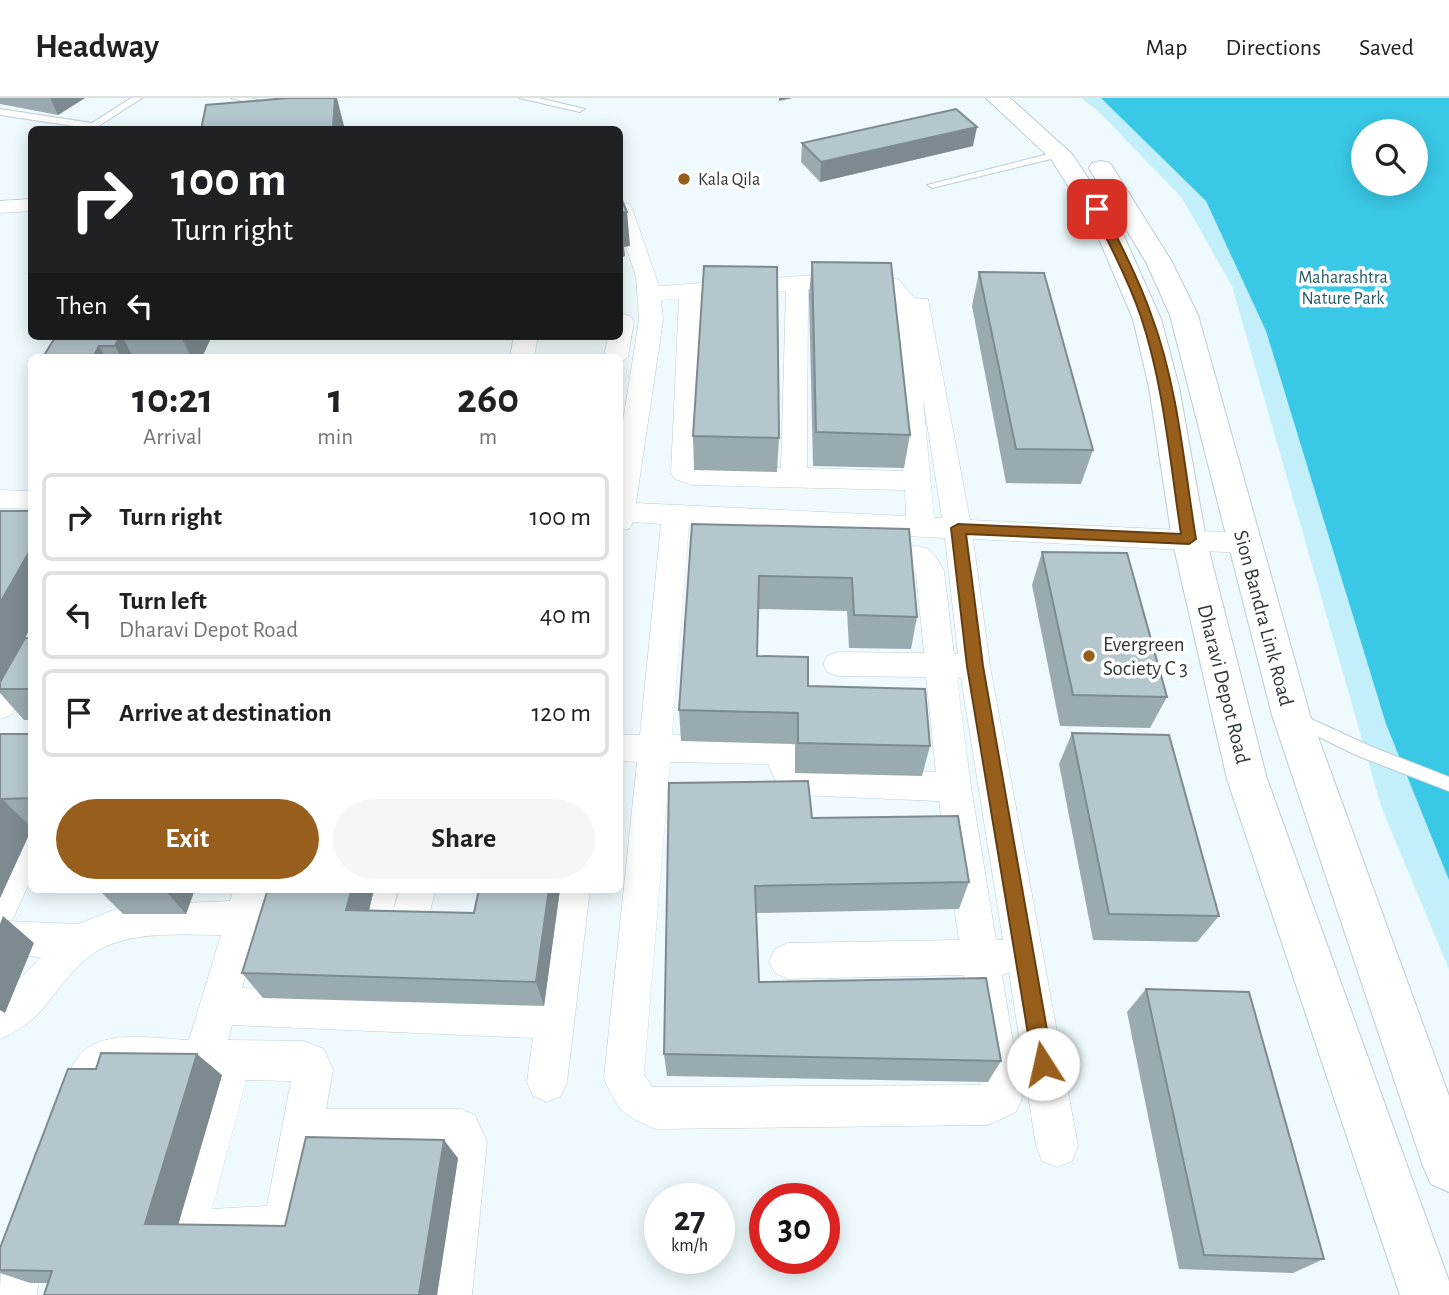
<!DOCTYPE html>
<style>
:root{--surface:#fff;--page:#f6f6f6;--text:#202124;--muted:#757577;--line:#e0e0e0;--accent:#975f1b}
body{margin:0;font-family:"Alegreya Sans",sans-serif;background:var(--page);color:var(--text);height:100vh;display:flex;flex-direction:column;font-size:26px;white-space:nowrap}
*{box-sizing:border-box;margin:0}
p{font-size:23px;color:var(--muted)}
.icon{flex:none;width:38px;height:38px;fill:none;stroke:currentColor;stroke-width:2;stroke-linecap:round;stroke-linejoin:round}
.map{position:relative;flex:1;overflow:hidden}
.side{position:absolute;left:28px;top:256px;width:595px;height:539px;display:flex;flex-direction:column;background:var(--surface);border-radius:10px;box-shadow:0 4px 18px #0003}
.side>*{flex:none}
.banner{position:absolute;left:28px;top:28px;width:595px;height:214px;border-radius:10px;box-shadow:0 4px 18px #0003;background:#202124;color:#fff;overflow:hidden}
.controls{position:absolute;left:1351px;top:21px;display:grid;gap:14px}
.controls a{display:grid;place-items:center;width:77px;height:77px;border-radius:50%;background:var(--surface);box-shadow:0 4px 18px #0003;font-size:35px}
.speed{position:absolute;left:644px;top:1085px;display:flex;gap:14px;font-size:35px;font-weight:700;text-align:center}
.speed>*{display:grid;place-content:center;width:91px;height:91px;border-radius:50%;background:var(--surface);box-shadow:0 4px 18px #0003;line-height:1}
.speed small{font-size:18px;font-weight:400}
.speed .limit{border:10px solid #d22;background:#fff;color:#111}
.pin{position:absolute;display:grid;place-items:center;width:60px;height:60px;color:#fff;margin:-30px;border-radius:14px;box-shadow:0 4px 10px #0006}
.me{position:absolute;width:77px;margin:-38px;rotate:350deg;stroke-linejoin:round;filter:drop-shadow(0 0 5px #0008)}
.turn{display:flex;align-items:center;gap:24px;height:147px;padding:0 28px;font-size:32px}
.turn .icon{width:91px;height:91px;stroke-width:2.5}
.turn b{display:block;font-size:49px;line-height:60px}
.then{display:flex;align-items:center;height:66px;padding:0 28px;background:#0003;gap:14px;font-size:26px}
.eta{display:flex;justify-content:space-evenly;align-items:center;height:119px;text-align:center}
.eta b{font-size:42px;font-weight:700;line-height:49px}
.button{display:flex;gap:14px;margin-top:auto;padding:14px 28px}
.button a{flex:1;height:80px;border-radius:42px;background:var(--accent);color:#fff;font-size:28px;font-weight:700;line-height:80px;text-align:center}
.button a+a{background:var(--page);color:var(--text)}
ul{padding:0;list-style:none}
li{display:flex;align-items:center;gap:21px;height:88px;margin:0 14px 10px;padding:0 14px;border:4px solid var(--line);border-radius:10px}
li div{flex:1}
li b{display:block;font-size:26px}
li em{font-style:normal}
header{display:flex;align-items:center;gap:42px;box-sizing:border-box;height:98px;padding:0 35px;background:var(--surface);border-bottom:2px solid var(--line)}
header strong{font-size:33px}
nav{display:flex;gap:38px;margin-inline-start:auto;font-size:24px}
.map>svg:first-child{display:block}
</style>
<header>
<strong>Headway</strong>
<nav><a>Map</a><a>Directions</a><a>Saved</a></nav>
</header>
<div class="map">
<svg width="1449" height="1197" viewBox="0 0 1449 1197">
<rect width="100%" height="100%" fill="#eefafd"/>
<path fill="#c2effa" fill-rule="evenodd" d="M1081,0h368v871l-67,-160 -150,-523 -50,-88 -84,-87zM1363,33h53v53h-53z"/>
<path fill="#39c9e7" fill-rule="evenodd" d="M1101,0h348v782l-63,-156 -120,-393 -60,-130zM1363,33h53v53h-53z"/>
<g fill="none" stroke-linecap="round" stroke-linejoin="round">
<defs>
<g id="service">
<polygon points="131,0 142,0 94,31 0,17 0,11 92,25"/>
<polygon points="231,0 250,0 271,6 266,9"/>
<polygon points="519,0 538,0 585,11 580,14"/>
<polygon points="1060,53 1065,56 1063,58 932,90 927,87"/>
<polygon points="1296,614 1370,648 1449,679 1449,693 1358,658 1290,625 1288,620 1290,615"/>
</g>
<g id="minor">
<polygon points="32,101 32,113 0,115 0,103"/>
<path d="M620,104l9,2 3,4 27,78 214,-15 26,9 15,18 14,1 42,221 273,13 10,3 4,7 -4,7 -10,3 -270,-14 17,127 88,480 -6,15 -15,6 -15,-6 -6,-15 -27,-174 -7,3 20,123 -6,14 -28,13 -332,4c-33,-14 -38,-17 -52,-51l33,-316 -17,-1v-26h20l21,-211 -28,-2 -3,6 -10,3v-91l19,-120 -3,-44 -16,-46zM872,187l20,13 11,173 -96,-3 1,-179zM786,193l-5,177 -84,-1 5,-170zM679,201l-8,174 4,6 17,6 213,5 1,26 -270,-13 27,-183 -2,-20zM923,300l19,120h-8zM689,427l256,13 13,116h-4l-10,-83c-4,-7 -9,-18 -17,-22 -12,-6 -53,-5 -66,-1l-4,7 4,7 50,5 5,6 8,80 -86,-1 -11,4 -4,8 4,8 11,4 88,1 10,95 -132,-5 -7,-21 -27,-10 -98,-1zM957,580h4l42,262h-7l-25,-153zM670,664l98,2 11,25 18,6 142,6 20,139 -171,3 -13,6 -6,12 6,12 13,6 176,-4 16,110 -328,2 -8,-13z"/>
<polygon points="622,216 630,218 634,223 628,259 620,265 620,259 604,259 608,238 620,238"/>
<polygon points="514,238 538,238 534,259 510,259"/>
<polygon points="0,392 32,393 32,411 0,410"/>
<polygon points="32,536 32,578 11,617 0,621 0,579 21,540"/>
<path d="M32,725v54l-19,42 -7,2 72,3 38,-15 21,-4 93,-4 4,-12h36l-28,99 296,12 16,-111h36l-23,193 -6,14 -14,6 -14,-6 -6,-14 6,-44 -301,-13 -4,15 76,1 20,8 9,21 -7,39h135l14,6 12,27 -15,153h-44l17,-145h-126l-11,61 -13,31 -15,7 -85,5 -21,-11 -7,-24 39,-140 -92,-1 -12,15 -12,29 -14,6 -14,-6 -6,-14c6,-17 11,-36 22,-51 24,-30 78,-18 111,-17l32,-105c-40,0 -92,-5 -127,18 -39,27 -43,65 -94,86v-40l41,-42 -41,-2v-86l20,-42zM246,982l45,1 -24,125 -55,3z"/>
<path d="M362,791h36l-5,22 7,-22h36l-14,51c-18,7 -64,12 -67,-18 -1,-9 5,-24 7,-33z"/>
<path d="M30,1119l15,7 7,15 -13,37 -2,19h-37c0,-29 4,-44 15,-71z"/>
</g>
<g id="primary">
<polygon points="986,0 1010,0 1072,56 1119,127 1161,221 1179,289 1206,441 1267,681 1449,1183 1449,1197 1400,1197 1227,681 1172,441 1149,289 1133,221 1093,127 1051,61"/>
<polygon points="1101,63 1110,65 1172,164 1198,217 1310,617 1449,998 1449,1094 1431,1086 1423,1068 1272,617 1170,217 1146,164 1089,70 1092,65"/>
</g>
</defs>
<use href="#service" stroke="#baced3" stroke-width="2"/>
<use href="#minor" stroke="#baced3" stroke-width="1"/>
<use href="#primary" stroke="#baced3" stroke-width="2"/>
<use href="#service" fill="#fff" fill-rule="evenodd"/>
<use href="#minor" fill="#fff" fill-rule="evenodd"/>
<use href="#primary" fill="#fff" fill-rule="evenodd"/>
</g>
<g fill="#9aabb0">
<polygon points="0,0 85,0 58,17 0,6"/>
<polygon points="802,45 973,48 820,84 801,64"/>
<polygon points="812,164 910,337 904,370 813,368 809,197"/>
<polygon points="979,174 1093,352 1081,386 1006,385 972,208"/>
<polygon points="56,238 210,238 211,240 202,259 43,259"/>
<polygon points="693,338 779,340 777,374 694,372"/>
<polygon points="0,413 32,413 32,527 18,552 32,540 32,622 24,622 0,595"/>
<polygon points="692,426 909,431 917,519 911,551 849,550 847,513 758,511 757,558 808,588 930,648 922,678 795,675 795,646 681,643 679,612"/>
<polygon points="1042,454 1167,599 1150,630 1060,628 1032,487"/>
<polygon points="1072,635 1219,818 1197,844 1093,842 1059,666"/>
<polygon points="0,636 32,636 32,730 0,800"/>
<polygon points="669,685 812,720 969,784 959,811 756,815 759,884 1001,963 988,984 667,978 664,956"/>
<polygon points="98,791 195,791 186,816 123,816"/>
<polygon points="268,791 374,791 369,812 474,815 560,791 544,908 263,900 242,875"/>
<polygon points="1146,891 1324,1161 1293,1175 1179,1171 1127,914"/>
<polygon points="222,977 178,1127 285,1128 458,1060 437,1197 44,1197 48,1185 30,1185 0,1175 0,1150"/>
</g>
<g fill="#7d8b90">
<polygon points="50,0 85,0 58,17"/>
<polygon points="335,0 337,0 344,28 344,32 334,32 333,30"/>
<polygon points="779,0 793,0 779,3"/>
<polygon points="977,29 973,48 820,84 821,64"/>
<polygon points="627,114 630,148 624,149 625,158 620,160 620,115"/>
<polygon points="120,238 122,238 133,259 121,259 115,248"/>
<polygon points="181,238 210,238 211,240 202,259 191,259"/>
<polygon points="99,248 105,259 93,259"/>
<polygon points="32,449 32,527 0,586 0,505"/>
<polygon points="2,701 32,730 0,800 0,706"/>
<polygon points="164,791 195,791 186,816"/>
<polygon points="352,791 374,791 363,838 346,812"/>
<polygon points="549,791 560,791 544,908 536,884"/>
<polygon points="3,818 34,845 5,915 0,912 0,826"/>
<polygon points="197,956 222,977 174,1141 145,1126"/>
<polygon points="444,1042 458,1060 437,1197 419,1197"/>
</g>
<g fill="#b3c7cd" stroke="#7d8b90" stroke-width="2">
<polygon points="288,0 335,0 333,30 318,32 201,32 206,7"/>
<polygon points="956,11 977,29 821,64 802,45"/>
<polygon points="620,98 627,114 620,115"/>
<polygon points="812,164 891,165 910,337 816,334"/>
<polygon points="704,168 777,169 779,340 693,338"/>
<polygon points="979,174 1044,175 1093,352 1016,351"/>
<polygon points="56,238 120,238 115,248 99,248 93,259 43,259"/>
<polygon points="0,413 32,413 32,449 0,505"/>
<polygon points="692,426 909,431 917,519 854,517 852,480 759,478 757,558 808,559 808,588 925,591 930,648 798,645 798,615 679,612"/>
<polygon points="1042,454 1127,455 1167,599 1073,597"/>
<polygon points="25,540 32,540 32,591 0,591 0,584"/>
<polygon points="1072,635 1169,637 1219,818 1109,816"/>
<polygon points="0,636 32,636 32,700 2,701 0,706"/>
<polygon points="808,683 812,720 958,718 969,784 755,788 759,884 986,880 1001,963 664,956 669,685"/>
<polygon points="268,791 352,791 346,812 474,815 479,791 549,791 536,884 242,875"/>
<polygon points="1146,891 1249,894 1324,1161 1204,1157"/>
<polygon points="101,955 197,956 145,1126 285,1128 306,1039 444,1042 419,1197 44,1197 52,1173 0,1172 0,1150 68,971 96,971"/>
</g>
<path fill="#975f1b" stroke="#623e12" stroke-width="2" d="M1097,108l5,3c19,35 37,70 50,108 26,70 32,149 44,222l-7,5 -223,-10 17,132 70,398 -3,7 -7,3 -7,-3 -3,-7 -66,-398 -16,-138 7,-4 223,10c-11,-72 -17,-148 -40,-217 -13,-38 -31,-73 -50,-108z"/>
<g fill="#975f1b" stroke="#fff" stroke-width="2.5">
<circle cx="684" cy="81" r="7"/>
<circle cx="1089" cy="558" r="7"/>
</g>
<g text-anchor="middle" stroke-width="7" stroke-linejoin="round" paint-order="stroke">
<g font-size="18" fill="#30383a" stroke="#fff" text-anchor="start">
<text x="698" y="87">Kala Qila</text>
</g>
<g font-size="18" fill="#235b68" stroke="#fff">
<text x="1343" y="185">Maharashtra<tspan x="1343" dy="21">Nature Park</tspan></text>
</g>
<g font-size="21" fill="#30383a" stroke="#fff">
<text transform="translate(1264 520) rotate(75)" y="7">Sion Bandra Link Road</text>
<text transform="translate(1224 586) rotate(76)" y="7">Dharavi Depot Road</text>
</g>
<g font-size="21" fill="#30383a" stroke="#fff" text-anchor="start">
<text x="1103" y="553">Evergreen<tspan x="1103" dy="24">Society C 3</tspan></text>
</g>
</g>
</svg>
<div class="controls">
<a><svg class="icon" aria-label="search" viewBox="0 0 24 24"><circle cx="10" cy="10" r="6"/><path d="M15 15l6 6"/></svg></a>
</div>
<div class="speed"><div>27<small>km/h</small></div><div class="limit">30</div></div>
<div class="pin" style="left:1097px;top:111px;background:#d93025"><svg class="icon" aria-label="arrive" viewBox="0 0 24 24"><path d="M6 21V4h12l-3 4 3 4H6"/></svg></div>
<svg class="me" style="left:1043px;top:966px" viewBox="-20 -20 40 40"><circle r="19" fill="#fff"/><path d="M0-13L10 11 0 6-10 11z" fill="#975f1b"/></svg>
<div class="banner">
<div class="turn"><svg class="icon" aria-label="right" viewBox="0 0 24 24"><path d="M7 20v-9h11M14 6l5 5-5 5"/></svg><div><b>100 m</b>Turn right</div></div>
<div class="then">Then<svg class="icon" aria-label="left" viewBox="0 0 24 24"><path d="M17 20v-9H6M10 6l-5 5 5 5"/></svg></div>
</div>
<section class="side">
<div class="eta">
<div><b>10:21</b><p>Arrival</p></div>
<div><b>1</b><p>min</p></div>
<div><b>260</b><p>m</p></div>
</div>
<ul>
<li><svg class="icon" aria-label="right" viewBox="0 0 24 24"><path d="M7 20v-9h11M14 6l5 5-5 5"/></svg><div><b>Turn right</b></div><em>100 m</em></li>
<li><svg class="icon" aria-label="left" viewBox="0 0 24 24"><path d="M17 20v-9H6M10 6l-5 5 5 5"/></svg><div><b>Turn left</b><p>Dharavi Depot Road</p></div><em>40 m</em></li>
<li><svg class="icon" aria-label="arrive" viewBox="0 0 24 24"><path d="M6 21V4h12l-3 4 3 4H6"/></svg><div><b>Arrive at destination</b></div><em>120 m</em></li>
</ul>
<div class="button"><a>Exit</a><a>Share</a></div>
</section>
</div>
